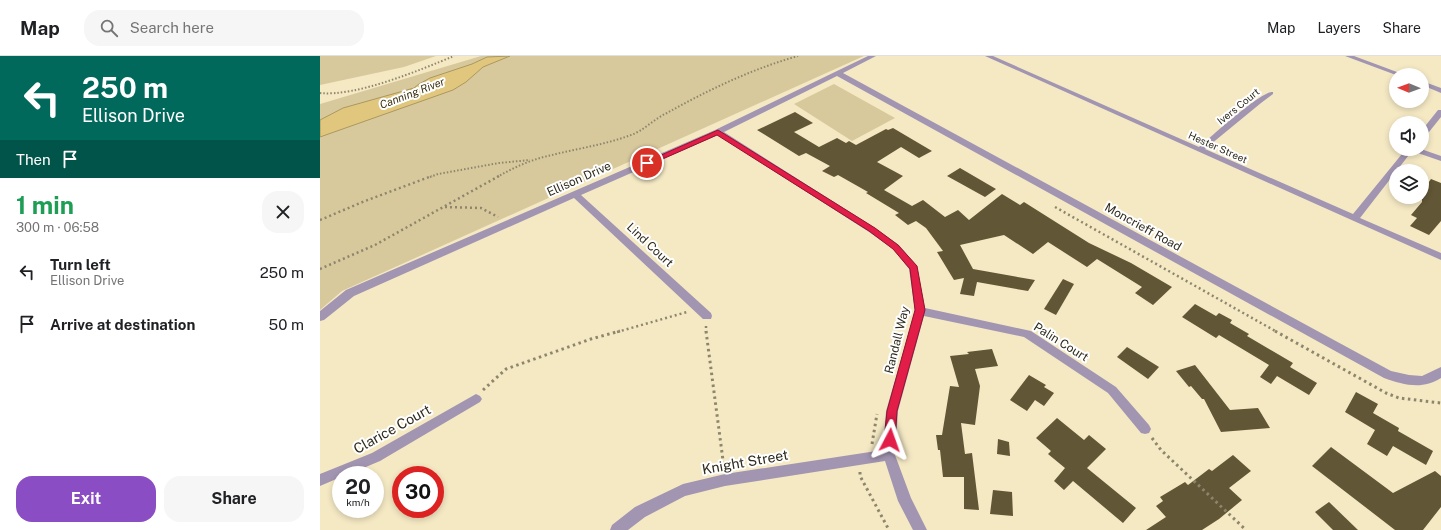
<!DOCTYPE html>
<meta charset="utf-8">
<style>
:root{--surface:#fff;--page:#f6f6f6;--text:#202124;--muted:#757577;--line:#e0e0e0;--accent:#8b4dc3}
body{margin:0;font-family:"Public Sans",sans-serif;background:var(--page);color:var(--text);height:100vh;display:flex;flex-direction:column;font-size:15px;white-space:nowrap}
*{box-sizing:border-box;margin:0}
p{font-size:13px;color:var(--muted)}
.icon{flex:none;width:22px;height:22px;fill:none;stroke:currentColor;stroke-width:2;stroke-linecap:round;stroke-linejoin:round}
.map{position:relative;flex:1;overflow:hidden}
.details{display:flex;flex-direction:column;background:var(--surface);width:320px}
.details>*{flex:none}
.top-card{background:#00695c;color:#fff;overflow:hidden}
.needle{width:26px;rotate:271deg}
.buttons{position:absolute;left:1069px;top:12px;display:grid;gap:8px}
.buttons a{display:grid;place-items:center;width:40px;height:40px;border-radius:50%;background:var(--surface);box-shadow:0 2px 6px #0003;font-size:20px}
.speed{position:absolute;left:12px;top:410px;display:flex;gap:8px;font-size:20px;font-weight:700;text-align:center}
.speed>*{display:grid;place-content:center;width:52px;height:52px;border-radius:50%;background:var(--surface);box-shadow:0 2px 6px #0003;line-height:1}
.speed small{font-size:10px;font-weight:400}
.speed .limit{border:6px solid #d22;background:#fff;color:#111}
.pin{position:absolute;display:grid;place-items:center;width:34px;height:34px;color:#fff;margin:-17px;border:2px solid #fff;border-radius:50%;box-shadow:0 1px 4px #0007}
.me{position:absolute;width:44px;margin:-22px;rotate:4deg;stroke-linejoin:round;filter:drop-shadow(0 0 3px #0008)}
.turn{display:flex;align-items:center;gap:14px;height:84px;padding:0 16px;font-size:18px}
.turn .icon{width:52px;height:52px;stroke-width:2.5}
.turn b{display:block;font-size:28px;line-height:34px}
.then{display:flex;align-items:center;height:38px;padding:0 16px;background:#0003;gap:8px;font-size:15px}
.round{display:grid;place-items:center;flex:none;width:42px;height:42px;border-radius:16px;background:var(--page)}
.head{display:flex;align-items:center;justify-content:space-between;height:68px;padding:0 16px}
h1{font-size:24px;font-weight:700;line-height:30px;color:#1e9e55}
.cta{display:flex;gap:8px;margin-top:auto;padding:8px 16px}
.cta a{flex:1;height:46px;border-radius:16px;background:var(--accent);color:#fff;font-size:16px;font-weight:700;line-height:46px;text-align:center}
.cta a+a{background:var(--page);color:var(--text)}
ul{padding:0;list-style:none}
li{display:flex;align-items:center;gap:12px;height:52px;padding:0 16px}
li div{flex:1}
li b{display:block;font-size:15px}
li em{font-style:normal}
header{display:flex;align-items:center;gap:24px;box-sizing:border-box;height:56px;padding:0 20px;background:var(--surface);border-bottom:1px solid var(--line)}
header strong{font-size:19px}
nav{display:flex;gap:22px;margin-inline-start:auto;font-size:14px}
.search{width:280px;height:36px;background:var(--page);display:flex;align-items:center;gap:10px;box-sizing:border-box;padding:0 14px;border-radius:16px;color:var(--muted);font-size:15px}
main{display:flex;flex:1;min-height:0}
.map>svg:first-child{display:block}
</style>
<header>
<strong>Map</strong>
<div class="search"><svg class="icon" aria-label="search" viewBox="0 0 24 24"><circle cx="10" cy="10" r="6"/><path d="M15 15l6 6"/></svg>Search here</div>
<nav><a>Map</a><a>Layers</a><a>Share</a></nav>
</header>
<main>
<section class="details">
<div class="top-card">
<div class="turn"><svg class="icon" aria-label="left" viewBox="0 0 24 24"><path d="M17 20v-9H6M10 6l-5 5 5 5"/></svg><div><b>250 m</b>Ellison Drive</div></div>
<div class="then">Then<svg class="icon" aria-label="arrive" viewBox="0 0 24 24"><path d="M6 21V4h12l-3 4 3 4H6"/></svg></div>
</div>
<div class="head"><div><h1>1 min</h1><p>300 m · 06:58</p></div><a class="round"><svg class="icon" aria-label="close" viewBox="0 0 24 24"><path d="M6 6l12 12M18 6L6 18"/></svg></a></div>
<ul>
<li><svg class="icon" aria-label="left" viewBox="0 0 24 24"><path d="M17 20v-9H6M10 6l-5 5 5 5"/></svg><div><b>Turn left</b><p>Ellison Drive</p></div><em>250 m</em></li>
<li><svg class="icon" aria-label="arrive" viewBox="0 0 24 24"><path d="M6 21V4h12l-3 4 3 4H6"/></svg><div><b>Arrive at destination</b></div><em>50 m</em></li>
</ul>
<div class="cta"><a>Exit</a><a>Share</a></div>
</section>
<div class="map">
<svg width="1121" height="474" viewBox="0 0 1121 474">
<rect width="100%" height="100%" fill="#f5e9c4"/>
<g fill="#d8c99d">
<polygon points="0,0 116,0 84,11 0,29"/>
<polygon points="161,0 544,0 22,235 0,254 0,48"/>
<polygon points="514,28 575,62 532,85 474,48"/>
</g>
<polygon fill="#e0c77d" stroke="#ab9860" points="190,0 163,11 146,26 133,34 0,81 0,64 23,52 94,32 99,28 110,22 152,8 167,1"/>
<g fill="#615636">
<polygon points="475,56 493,67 474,76 499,91 517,82 526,87 529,85 536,89 566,73 568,74 573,72 612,95 599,102 581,91 557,106 583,120 564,134 592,150 603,144 625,161 638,154 649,164 682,138 700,149 704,146 769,187 811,207 852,231 833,249 815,237 822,231 777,203 767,211 728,186 713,198 684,179 640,189 653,213 715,224 708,235 657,226 654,240 640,238 644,222 634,224 617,196 623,195 606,172 596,165 588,169 575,159 579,157 546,137 548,136 518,119 514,121 502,115 510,110 486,97 479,100 437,74"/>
<polygon points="640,112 676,133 665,141 627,120"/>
<polygon points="1111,123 1121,127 1121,165 1109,179 1090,170 1097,162 1091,159 1102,146 1102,136"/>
<polygon points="743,223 754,228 736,259 724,253"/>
<polygon points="875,248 896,260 899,257 912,264 910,267 929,278 927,280 973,307 970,311 997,327 989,339 957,320 951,328 940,321 949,309 899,279 896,282 862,261"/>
<polygon points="807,291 839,311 828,323 797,301"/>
<polygon points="672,293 678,310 655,313 660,330 655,369 641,367 645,398 652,397 659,454 644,453 644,421 623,421 620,394 618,394 616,379 622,379 630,330 639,331 630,300 649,298 647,296"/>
<polygon points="875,309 910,354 938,352 950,372 901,376 884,343 882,343 871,330 869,331 856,315"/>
<polygon points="709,319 726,329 724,331 734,337 724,350 715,344 707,355 690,344"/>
<polygon points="1036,336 1058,348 1053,357 1079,372 1078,375 1113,395 1106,409 1073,390 1067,400 1047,388 1055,374 1025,356"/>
<polygon points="737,362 764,384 769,379 786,393 767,412 816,452 803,467 753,425 744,434 734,425 745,412 728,398 731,395 716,382"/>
<polygon points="678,383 689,386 690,400 677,398"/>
<polygon points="1011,391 1073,437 1115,415 1121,420 1121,451 1103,474 1075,474 992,410"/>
<polygon points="913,399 931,415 909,432 922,444 899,463 882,474 826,474 846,461 836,450 843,445 840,441 865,426 868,429 889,413 892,415"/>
<polygon points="673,434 692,436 693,460 670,458"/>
<polygon points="1009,446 1038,474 1013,474 995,456"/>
</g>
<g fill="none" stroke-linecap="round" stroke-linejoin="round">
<g stroke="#8d866d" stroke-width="2" stroke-dasharray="1.5 2" stroke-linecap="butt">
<path d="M0,37c36,4 100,-23 134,-37"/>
<polyline points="110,121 118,118 179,107 210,104"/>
<path d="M177,121c16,-9 33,-17 51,-21 27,-7 56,-11 83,-21 12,-4 23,-16 36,-22 41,-23 85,-44 131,-57"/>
</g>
<g stroke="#8d866d" stroke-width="2.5" stroke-dasharray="2 3" stroke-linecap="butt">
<polyline points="125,151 161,152 178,161"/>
<polyline points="735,151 957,276"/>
<polyline points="0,164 45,145 112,120"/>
<polyline points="0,213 55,189 179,120"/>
<polyline points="584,263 586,250"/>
<polyline points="386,270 386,276"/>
<polyline points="297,276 367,256"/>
</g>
<g stroke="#8d866d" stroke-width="3" stroke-dasharray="2.5 3.5" stroke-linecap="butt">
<polyline points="386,275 404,412"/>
<polyline points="955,275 1066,337 1079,342 1121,347"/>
<polyline points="163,334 186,313 271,283 300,275"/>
<polyline points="832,382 841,394 926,474"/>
<polyline points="552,388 557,358"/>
<polyline points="540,416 540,420 569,474"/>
</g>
<g fill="#a295b2" fill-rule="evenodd">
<path d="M548,0h8l-33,17 548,298 18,4 13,1 19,-9v11c-18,12 -38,7 -57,0l-547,-302 -113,56 151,96 24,17 18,21 8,42 106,23 85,56 33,38 2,4 -2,4 -4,1 -4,-1 -33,-40 -84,-56 -100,-21 -26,95 -3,44 16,43 16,32h-14l-15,-29 -13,-40 -160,25 -40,10 -40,21 -17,13h-18l2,-5 23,-18 48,-23 42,-10 158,-24 3,-39 29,-100 -6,-42 -16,-20 -24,-17 -151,-97 -137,60 130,118 1,3 -1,3h-8l-129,-121 -220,98 -30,24 -4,1v-10l26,-21 369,-160z"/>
<path d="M665,0h8l206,91c12,-10 63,-57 74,-55v2l-12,9 -56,46 148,65 53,-65h15l20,7v5l-29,-10 -52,67 81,35v7z"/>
<polygon points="1025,0 1034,0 1085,19 1076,19"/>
<polygon points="1102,25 1121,32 1121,37 1102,29"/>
<polygon points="1118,54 1121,54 1121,61 1105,81 1102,81 1102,74"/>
<polygon points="156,338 160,340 162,343 160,346 60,405 27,419 21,419 21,421 0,430 0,418 52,397"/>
</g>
</g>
<polygon fill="#e11d48" stroke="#92132f" points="398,74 555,172 578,189 597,210 605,254 577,355 575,384 574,388 570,389 566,388 564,384 567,355 595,254 590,213 573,193 549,175 397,79 329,109 324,109 323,107"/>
<g text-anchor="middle" stroke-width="4" stroke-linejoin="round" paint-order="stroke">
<g font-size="10" fill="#2f2b1d" stroke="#fff">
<text transform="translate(918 50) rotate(-39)" y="4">Ivers Court</text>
<text transform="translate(898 91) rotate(24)" y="4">Hester Street</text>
</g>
<g font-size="11" font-style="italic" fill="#3c3211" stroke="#fff">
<text transform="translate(92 37) rotate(-21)" y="4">Canning River</text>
</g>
<g font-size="12" fill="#2f2b1d" stroke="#fff">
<text transform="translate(259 123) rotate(-24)" y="4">Ellison Drive</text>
<text transform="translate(823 171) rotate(29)" y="4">Moncrieff Road</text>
<text transform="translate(330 189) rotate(43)" y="4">Lind Court</text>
<text transform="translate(577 284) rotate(-76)" y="4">Randall Way</text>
<text transform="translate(741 286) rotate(32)" y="4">Palin Court</text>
</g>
<g font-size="14" fill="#2f2b1d" stroke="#fff">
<text transform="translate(72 373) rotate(-29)" y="5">Clarice Court</text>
<text transform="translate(425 406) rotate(-10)" y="5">Knight Street</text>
</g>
</g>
</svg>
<div class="buttons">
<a><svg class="needle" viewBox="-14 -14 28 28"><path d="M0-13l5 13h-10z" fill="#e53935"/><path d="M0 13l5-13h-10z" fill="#757577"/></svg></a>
<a><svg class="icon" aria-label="sound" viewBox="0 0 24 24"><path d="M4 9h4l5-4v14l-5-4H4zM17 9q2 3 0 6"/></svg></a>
<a><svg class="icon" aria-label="layers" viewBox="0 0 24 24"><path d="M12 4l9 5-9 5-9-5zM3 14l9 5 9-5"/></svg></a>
</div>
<div class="speed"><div>20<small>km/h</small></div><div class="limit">30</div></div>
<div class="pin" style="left:327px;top:107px;background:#d93025"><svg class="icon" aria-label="arrive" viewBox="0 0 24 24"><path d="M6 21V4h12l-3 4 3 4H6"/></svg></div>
<svg class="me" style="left:570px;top:384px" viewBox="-20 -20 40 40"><path d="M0-17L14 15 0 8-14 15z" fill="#e11d48" stroke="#fff" stroke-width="4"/></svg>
</div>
</main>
